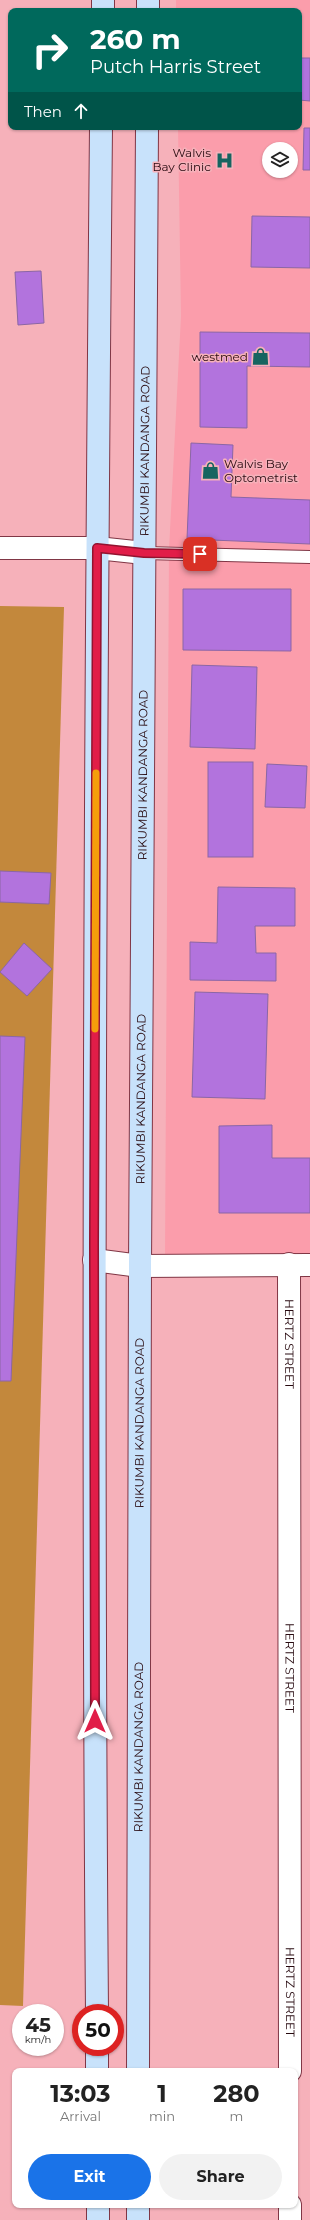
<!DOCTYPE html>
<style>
:root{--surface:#fff;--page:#f2f2f2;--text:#222;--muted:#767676;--accent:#1a73e8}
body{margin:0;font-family:Montserrat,sans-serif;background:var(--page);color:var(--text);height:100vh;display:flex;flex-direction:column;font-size:15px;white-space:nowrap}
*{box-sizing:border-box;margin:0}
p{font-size:13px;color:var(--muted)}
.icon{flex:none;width:22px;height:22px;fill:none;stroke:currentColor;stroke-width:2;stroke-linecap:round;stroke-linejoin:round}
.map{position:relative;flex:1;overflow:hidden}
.panel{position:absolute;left:12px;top:2068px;width:286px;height:140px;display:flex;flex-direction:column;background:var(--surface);border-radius:8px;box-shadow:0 1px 3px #0004}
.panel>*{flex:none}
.guide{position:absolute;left:8px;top:8px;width:294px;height:122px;border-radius:8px;box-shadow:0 1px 3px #0004;background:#00695c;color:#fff;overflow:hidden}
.controls{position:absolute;left:262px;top:142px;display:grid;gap:8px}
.controls a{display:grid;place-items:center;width:36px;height:36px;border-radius:50%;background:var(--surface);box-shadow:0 1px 3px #0004;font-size:20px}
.speed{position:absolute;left:12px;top:2004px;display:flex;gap:8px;font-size:20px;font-weight:700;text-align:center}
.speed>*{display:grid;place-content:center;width:52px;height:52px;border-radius:50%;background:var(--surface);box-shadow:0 1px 3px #0004;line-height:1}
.speed small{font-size:10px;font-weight:400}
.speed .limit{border:6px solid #d22;background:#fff;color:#111}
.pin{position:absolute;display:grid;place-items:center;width:34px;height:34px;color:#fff;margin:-17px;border-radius:8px;box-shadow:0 2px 6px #0006}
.me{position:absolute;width:44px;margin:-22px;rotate:0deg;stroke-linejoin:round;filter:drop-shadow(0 0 3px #0008)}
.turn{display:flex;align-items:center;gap:14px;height:84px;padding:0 16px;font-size:18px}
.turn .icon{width:52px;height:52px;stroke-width:2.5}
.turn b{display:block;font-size:28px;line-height:34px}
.then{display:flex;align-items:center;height:38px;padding:0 16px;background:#0003;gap:8px;font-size:15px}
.eta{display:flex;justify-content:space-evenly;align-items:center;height:68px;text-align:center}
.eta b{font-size:24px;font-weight:700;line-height:28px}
.button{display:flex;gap:8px;margin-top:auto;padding:8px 16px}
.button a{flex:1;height:46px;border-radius:24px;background:var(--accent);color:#fff;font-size:16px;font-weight:700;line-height:46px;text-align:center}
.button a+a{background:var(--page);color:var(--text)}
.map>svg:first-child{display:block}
</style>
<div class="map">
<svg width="310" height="2220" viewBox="0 0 310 2220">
<rect width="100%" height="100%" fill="#f6b1ba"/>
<path fill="#fb9dab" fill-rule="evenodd" d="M176,0h134v1258l-145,2 4,-710 12,-234 -3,-189h121v-116h-123zM269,149h22v22h-22z"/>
<polygon fill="#c3883c" points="0,606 64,607 23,2006 0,2005"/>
<g fill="#b273dd" stroke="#8b66a5">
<polygon points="299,58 310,58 310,101 299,100"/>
<polygon points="304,128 310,128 310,170 303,170"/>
<polygon points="252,216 310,217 310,268 251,267"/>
<polygon points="41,271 44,323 18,325 15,272"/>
<polygon points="200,332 310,333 310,367 247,366 247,428 200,427"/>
<polygon points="191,443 233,445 231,497 310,500 310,544 187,539"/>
<polygon points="183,589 291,589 291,651 183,650"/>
<polygon points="192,665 257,667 255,749 190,747"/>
<rect x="208" y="762" width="45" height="95"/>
<polygon points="267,764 307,766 305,808 265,807"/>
<polygon points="0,871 51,873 49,904 0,902"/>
<polygon points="218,887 295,888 295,926 255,926 256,953 276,953 276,981 190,980 190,942 217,943"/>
<polygon points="24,943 52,969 27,996 0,972"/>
<polygon points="195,992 268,994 265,1099 192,1097"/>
<polygon points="0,1036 25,1037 11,1381 0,1381"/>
<polygon points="272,1125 272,1158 310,1158 310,1213 219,1213 219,1126"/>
</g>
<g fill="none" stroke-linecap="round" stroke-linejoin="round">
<defs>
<polyline id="service" points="144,553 310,557"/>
<g id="minor">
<polyline points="0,548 97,548 144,553"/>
<polyline points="94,1260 140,1266 310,1265"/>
<path id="s1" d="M289,1264l1,807"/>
<polyline points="290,2205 290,2220"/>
</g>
<g id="secondary">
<polyline points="103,11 103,0"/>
<polyline points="148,11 148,0"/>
<path d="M97,2013c-5,-629 -2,-1257 4,-1886"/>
<polyline points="97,2047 97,2071"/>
<path id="s2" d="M138,2071l2,-805 7,-1139"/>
<polyline points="98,2205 98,2220"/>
<polyline points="138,2220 138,2205"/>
</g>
</defs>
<use href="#service" stroke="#803645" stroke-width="14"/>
<use href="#minor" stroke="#803645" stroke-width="24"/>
<use href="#secondary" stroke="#803645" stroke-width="24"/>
<use href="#service" stroke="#fff" stroke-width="12"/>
<use href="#minor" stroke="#fff" stroke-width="22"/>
<use href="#secondary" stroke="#c8e2fb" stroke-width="22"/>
</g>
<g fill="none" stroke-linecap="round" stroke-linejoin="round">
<defs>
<polyline id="route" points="95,1721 94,1244 97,548 144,553 200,554"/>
</defs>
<use href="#route" stroke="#92132f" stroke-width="10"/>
<use href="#route" stroke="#e11d48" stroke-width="7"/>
<polyline stroke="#f59e0b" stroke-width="7" points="95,1029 96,773"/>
</g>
<defs>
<symbol id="hospital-bare" viewBox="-9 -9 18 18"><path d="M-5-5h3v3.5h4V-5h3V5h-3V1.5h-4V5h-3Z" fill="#166460" stroke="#f6b1ba" stroke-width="2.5" paint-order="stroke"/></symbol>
<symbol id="shop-bare" viewBox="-9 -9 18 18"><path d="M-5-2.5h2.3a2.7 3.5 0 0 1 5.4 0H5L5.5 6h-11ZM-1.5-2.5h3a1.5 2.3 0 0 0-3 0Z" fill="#166460" stroke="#f6b1ba" stroke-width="2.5" paint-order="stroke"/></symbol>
</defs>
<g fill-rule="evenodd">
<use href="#hospital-bare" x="212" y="148" width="25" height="25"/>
<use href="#shop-bare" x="248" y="344" width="25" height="25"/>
<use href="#shop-bare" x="198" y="458" width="25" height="25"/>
</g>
<g text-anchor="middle" stroke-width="3" stroke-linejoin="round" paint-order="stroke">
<g font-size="12" fill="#27090f" stroke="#f6b1ba" text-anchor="end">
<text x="211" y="157">Walvis<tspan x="211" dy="14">Bay Clinic</tspan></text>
<text x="248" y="361">westmed</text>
<text x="224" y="468" text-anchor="start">Walvis Bay<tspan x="224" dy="14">Optometrist</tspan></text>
</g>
<g font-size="12" fill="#27090f" stroke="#f6b1ba">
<text dy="4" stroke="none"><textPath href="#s2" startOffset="1620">RIKUMBI KANDANGA ROAD</textPath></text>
<text dy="4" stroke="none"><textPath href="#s2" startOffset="1296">RIKUMBI KANDANGA ROAD</textPath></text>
<text dy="4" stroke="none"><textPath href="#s2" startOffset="972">RIKUMBI KANDANGA ROAD</textPath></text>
<text dy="4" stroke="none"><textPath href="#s1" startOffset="80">HERTZ STREET</textPath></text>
<text dy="4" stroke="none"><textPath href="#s2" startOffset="648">RIKUMBI KANDANGA ROAD</textPath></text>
<text dy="4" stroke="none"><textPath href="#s1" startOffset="404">HERTZ STREET</textPath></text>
<text dy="4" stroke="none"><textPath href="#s2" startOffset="324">RIKUMBI KANDANGA ROAD</textPath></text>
<text dy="4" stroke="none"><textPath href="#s1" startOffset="728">HERTZ STREET</textPath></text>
</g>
</g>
</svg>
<div class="controls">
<a><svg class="icon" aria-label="layers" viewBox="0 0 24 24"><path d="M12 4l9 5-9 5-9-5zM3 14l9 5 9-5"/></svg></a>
</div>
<div class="speed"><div>45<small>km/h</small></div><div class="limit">50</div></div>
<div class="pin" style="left:200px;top:554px;background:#d93025"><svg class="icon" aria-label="arrive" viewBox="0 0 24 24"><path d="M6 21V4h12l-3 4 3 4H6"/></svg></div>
<svg class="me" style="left:95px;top:1721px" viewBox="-20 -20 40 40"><path d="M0-17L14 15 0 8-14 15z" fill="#e11d48" stroke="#fff" stroke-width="4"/></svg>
<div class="guide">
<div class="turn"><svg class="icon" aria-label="right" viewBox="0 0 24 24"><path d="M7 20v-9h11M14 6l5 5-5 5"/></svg><div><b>260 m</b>Putch Harris Street</div></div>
<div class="then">Then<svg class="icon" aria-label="ahead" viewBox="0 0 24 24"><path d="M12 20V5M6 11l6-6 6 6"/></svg></div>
</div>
<section class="panel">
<div class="eta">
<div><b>13:03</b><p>Arrival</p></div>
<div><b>1</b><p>min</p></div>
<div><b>280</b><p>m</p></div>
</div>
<div class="button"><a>Exit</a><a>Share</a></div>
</section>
</div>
